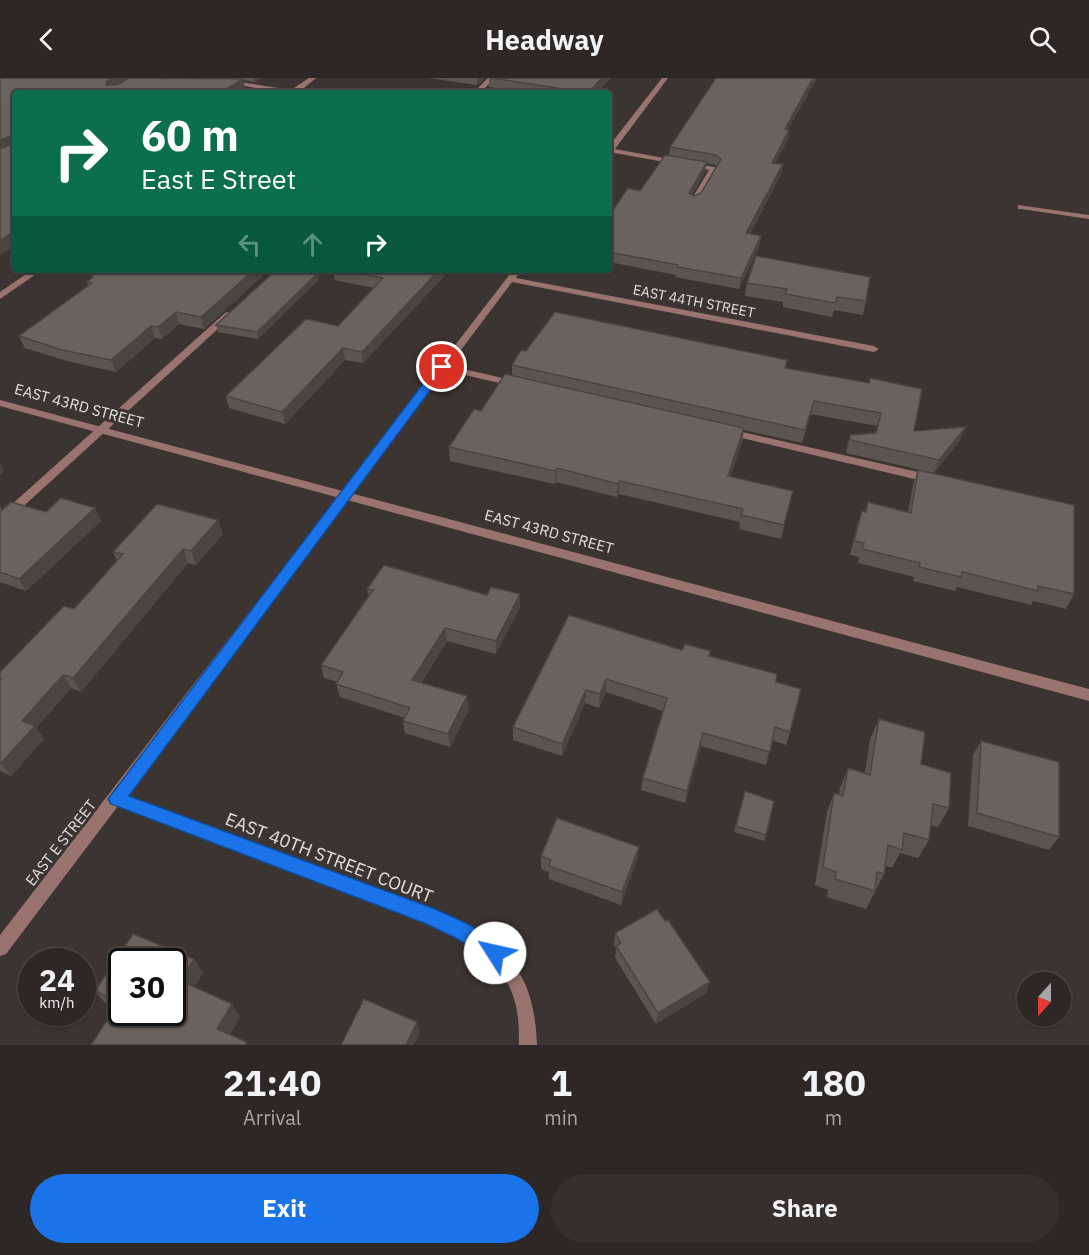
<!DOCTYPE html>
<style>
:root{--surface:#2d2725;--page:#352f2d;--text:#f1f3f6;--muted:#a7a5a7;--line:#484442;--accent:#1a73e8}
body{margin:0;font-family:"IBM Plex Sans",sans-serif;background:var(--page);color:var(--text);height:100vh;display:flex;flex-direction:column;font-size:22px;white-space:nowrap}
*{box-sizing:border-box;margin:0}
p{font-size:20px;color:var(--muted)}
.icon{flex:none;width:33px;height:33px;fill:none;stroke:currentColor;stroke-width:2;stroke-linecap:round;stroke-linejoin:round}
.map{position:relative;height:967px;overflow:hidden}
.details{display:flex;flex-direction:column;background:var(--surface);flex:1}
.details>*{flex:none}
.guide{position:absolute;left:12px;top:12px;width:600px;height:183px;border-radius:6px;box-shadow:0 2px 4px #0004,0 0 0 2px var(--line);background:#0b6e4f;color:#fff;overflow:hidden}
.needle{width:39px;rotate:201deg}
.buttons{position:absolute;left:1017px;top:894px;display:grid;gap:12px}
.buttons a{display:grid;place-items:center;width:54px;height:54px;border-radius:50%;background:var(--surface);box-shadow:0 2px 4px #0004,0 0 0 2px var(--line);font-size:30px}
.speed{position:absolute;left:18px;top:870px;display:flex;gap:12px;font-size:30px;font-weight:700;text-align:center}
.speed>*{display:grid;place-content:center;width:78px;height:78px;border-radius:50%;background:var(--surface);box-shadow:0 2px 4px #0004,0 0 0 2px var(--line);line-height:1}
.speed small{font-size:15px;font-weight:400}
.speed .limit{border:3px solid #111;border-radius:9px;background:#fff;color:#111}
.pin{position:absolute;display:grid;place-items:center;width:51px;height:51px;color:#fff;margin:-26px;border:3px solid #fff;border-radius:50%;box-shadow:0 2px 6px #0007}
.me{position:absolute;width:66px;margin:-33px;rotate:305deg;stroke-linejoin:round;filter:drop-shadow(0 0 4px #0008)}
.turn{display:flex;align-items:center;gap:21px;height:126px;padding:0 30px;font-size:27px}
.turn .icon{width:78px;height:78px;stroke-width:2.5}
.turn b{display:block;font-size:42px;line-height:51px}
.lanes{display:flex;align-items:center;height:57px;padding:0 30px;background:#0003;justify-content:center;gap:30px;direction:ltr}
.lanes .off{opacity:.35}
.eta{display:flex;justify-content:space-evenly;align-items:center;height:102px;text-align:center}
.eta b{font-size:36px;font-weight:700;line-height:42px}
.primary-button{display:flex;gap:12px;margin-top:auto;padding:12px 30px}
.primary-button a{flex:1;height:69px;border-radius:36px;background:var(--accent);color:#fff;font-size:24px;font-weight:700;line-height:69px;text-align:center}
.primary-button a+a{background:var(--page);color:var(--text)}
header{display:flex;justify-content:space-between;align-items:center;height:78px;padding:0 30px;background:var(--surface);font-size:27px;font-weight:700}
.map>svg:first-child{display:block}
</style>
<header><svg class="icon" aria-label="back" viewBox="0 0 24 24"><path d="M15 5l-7 7 7 7"/></svg>Headway<svg class="icon" aria-label="search" viewBox="0 0 24 24"><circle cx="10" cy="10" r="6"/><path d="M15 15l6 6"/></svg></header>
<div class="map">
<svg width="1089" height="967" viewBox="0 0 1089 967">
<rect width="100%" height="100%" fill="#3c3431"/>
<g fill="none" stroke-linecap="round" stroke-linejoin="round">
<g fill="#99736e" fill-rule="evenodd">
<polygon points="488,0 495,0 480,15 473,15"/>
<polygon points="609,70 714,89 718,91 698,124 694,126 690,124 709,92 609,74"/>
<polygon points="228,234 233,237 231,239 4,446 0,447 0,437 225,235"/>
<polygon points="442,286 520,304 521,306 516,309 439,291 439,287"/>
<polygon points="729,351 931,397 937,401 931,405 725,356 724,354"/>
</g>
<g fill="#99736e" fill-rule="evenodd">
<polygon points="200,0 215,0 291,12 309,0 316,0 298,15 283,15"/>
<polygon points="662,0 668,0 612,75 609,75 609,68"/>
<polygon points="1018,127 1089,137 1089,141 1021,131 1018,131"/>
<polygon points="32,192 42,192 0,221 0,214"/>
<path d="M513,192h8l-5,8 358,68 5,3 -5,3 -362,-70 -386,514 303,112c71,29 105,57 108,137h-18c0,-16 0,-31 -5,-46 -11,-41 -54,-61 -89,-77l-307,-116 -112,148 -6,2v-21z"/>
</g>
<polygon fill="#99736e" fill-rule="evenodd" points="0,322 1089,611 1089,623 0,328"/>
</g>
<g fill="#5b5550" fill-rule="evenodd">
<polygon points="0,0 262,0 255,4 243,2 245,10 238,15 15,15 15,167 0,177"/>
<polygon points="428,0 485,0 477,7"/>
<polygon points="489,0 611,0 596,15 528,15 489,9"/>
<path d="M817,0l-29,51 1,1 -1,9 -13,24 8,1 -2,10 -31,60 11,2 -2,10 -20,43 -64,-12 1,-2 -67,-13v-46l31,-25 29,-36 1,-8zM706,85l8,2 3,1 -16,27 -7,3 -2,-1 13,-23z"/>
<polygon points="98,192 269,192 204,251 179,246 162,261 155,260 116,294 67,283 25,270 19,258 88,208 87,204 91,200 91,198"/>
<polygon points="333,192 450,192 363,285 345,282 285,346 229,330 226,318 338,248 374,210 335,202"/>
<polygon points="319,201 258,261 218,254 216,247"/>
<polygon points="747,205 866,223 863,237 834,232 832,239 783,229 783,224 745,218"/>
<polygon points="526,273 785,290 869,305 914,353 960,362 934,395 846,375 850,357 875,356 877,348 811,336 802,365 744,352 742,363 730,399 793,413 781,461 739,451 740,444 619,416 617,419 556,404 555,406 450,383 449,369 512,297 512,287"/>
<polygon points="918,392 1074,516 1066,531 1033,523 1031,527 957,509 955,513 913,503 914,499 858,485 859,479 850,477 857,447 862,433 865,433 868,424 908,434 913,407"/>
<polygon points="0,428 2,432 46,434 95,430 101,443 26,513 0,504"/>
<polygon points="223,456 196,487 188,485 81,614 71,610 36,650 44,661 11,698 0,693 0,594 74,531 117,483 113,474"/>
<polygon points="367,511 487,517 520,516 520,529 496,576 447,563 421,605 469,631 450,669 405,655 403,643 405,640 340,619 336,606 338,604 324,600 321,587 369,518"/>
<polygon points="569,537 682,572 710,578 776,604 790,654 786,667 772,662 766,687 701,668 685,725 641,712 643,700 663,633 606,614 599,630 585,625 562,678 513,662 513,649"/>
<polygon points="879,641 921,686 949,730 938,749 930,747 929,762 918,780 900,775 892,790 885,788 884,796 866,831 827,819 828,812 815,807 827,734 834,715 839,716 840,710 848,690 865,695 870,661"/>
<polygon points="981,663 1059,759 1049,772 968,748 973,677"/>
<polygon points="745,713 766,757 764,763 734,754"/>
<polygon points="639,769 637,781 621,827 549,801 549,794 541,791 541,778"/>
<polygon points="615,855 706,915 656,946 615,880 616,871 614,867"/>
<polygon points="194,881 203,895 194,909 240,939 230,956 115,930 106,926 95,913"/>
</g>
<g fill="#4a4541">
<polygon points="112,0 132,0 110,13 106,7 107,3"/>
<polygon points="254,0 262,0 255,4"/>
<polygon points="477,0 485,0 477,7"/>
<polygon points="602,0 611,0 596,15 588,15"/>
<polygon points="813,0 817,0 783,60 785,51"/>
<polygon points="243,1 245,10 238,15 220,15"/>
<polygon points="789,52 788,61 770,94 772,85"/>
<polygon points="13,57 15,63 0,74 0,62"/>
<polygon points="707,84 705,94 688,125 689,115"/>
<polygon points="783,86 781,96 745,165 746,155"/>
<polygon points="15,153 15,167 0,177 0,162"/>
<polygon points="761,158 759,168 739,211 741,200"/>
<polygon points="254,192 269,192 204,251 201,239"/>
<polygon points="439,192 450,192 363,285 362,274"/>
<polygon points="318,195 319,201 258,261 257,254"/>
<polygon points="176,234 179,246 162,261 158,249"/>
<polygon points="151,248 155,260 116,294 111,282"/>
<polygon points="343,270 345,282 285,346 282,334"/>
<polygon points="814,323 811,336 802,365 805,352"/>
<polygon points="966,349 960,362 934,395 939,382"/>
<polygon points="744,350 742,363 725,412 728,398"/>
<polygon points="0,385 4,393 0,397"/>
<polygon points="557,390 556,404 555,406 555,393"/>
<polygon points="620,403 619,416 617,419 618,406"/>
<polygon points="95,430 101,443 26,513 19,501"/>
<polygon points="218,442 223,456 196,487 191,473"/>
<polygon points="183,471 188,485 81,614 73,600"/>
<polygon points="520,516 520,529 496,576 496,563"/>
<polygon points="445,550 447,563 414,615 412,602"/>
<polygon points="63,597 71,610 36,650 44,661 11,698 1,685 22,643"/>
<polygon points="606,601 606,614 599,630 600,616"/>
<polygon points="586,612 585,625 562,678 562,666"/>
<polygon points="467,618 469,631 450,669 448,656"/>
<polygon points="703,655 701,668 685,725 687,713"/>
<polygon points="639,769 637,781 621,827 622,814"/>
<polygon points="194,881 203,895 190,917 181,903"/>
<polygon points="710,904 706,915 656,946 658,935"/>
<polygon points="232,926 240,939 226,963 217,951"/>
<polygon points="417,944 420,955 414,967 406,967"/>
</g>
<g fill="#6a635d" stroke="#4a4541" stroke-width="1.5" fill-rule="evenodd">
<polygon points="0,0 112,0 107,3 106,7 117,7 129,0 243,1 220,15 15,15 15,153 0,162 0,71 12,66 13,57 0,62"/>
<polygon points="492,0 602,0 588,15 552,15 557,10"/>
<polygon points="716,0 813,0 785,51 789,52 772,85 783,86 746,155 761,158 741,200 677,189 678,187 609,174 609,138 628,110 640,113 665,77 707,84 689,115 694,118 701,115 721,81 716,77 670,69"/>
<polygon points="756,178 870,199 866,223 837,219 835,225 785,216 787,211 747,205"/>
<polygon points="98,192 254,192 201,239 176,234 158,249 151,248 111,282 62,272 19,258 92,205 87,204 93,199 91,198"/>
<polygon points="276,192 303,192 318,195 257,254 216,247"/>
<polygon points="341,192 439,192 362,274 343,270 282,334 226,318 306,241 338,248 383,200"/>
<polygon points="555,234 787,282 785,290 869,305 870,300 922,311 914,353 966,349 939,382 850,362 850,357 876,355 881,335 814,323 805,352 512,287 521,272 526,273"/>
<polygon points="505,296 744,350 728,398 793,413 784,447 741,437 743,431 620,403 618,406 557,390 555,393 449,369 474,331 481,333"/>
<polygon points="918,392 1074,427 1074,516 1038,508 1038,513 962,494 961,499 919,489 920,485 862,471 864,465 854,463 862,433 866,434 868,424 911,435"/>
<polygon points="61,420 95,430 19,501 0,494 0,434 11,424 46,434"/>
<polygon points="157,426 218,442 191,473 183,471 73,600 63,597 22,643 35,648 1,685 0,684 0,602 1,601 0,600 0,594 64,528 74,531 123,476 113,474"/>
<polygon points="384,487 487,517 491,509 520,516 496,563 445,550 412,602 467,618 448,656 403,643 410,630 336,606 343,594 321,587 373,512 367,511"/>
<polygon points="569,537 682,572 685,566 711,573 709,578 777,596 776,604 801,611 790,654 775,649 770,674 703,655 687,713 643,700 667,620 606,601 600,616 586,612 562,666 513,649"/>
<polygon points="879,641 925,654 921,686 951,695 949,730 933,726 929,762 904,755 902,772 888,767 884,796 877,794 875,813 835,801 836,794 823,789 834,715 843,718 848,690 870,697"/>
<polygon points="981,663 1059,684 1059,759 977,735"/>
<polygon points="745,713 774,723 766,757 736,748"/>
<polygon points="557,740 639,769 622,814 549,788 551,782 541,778"/>
<polygon points="657,831 665,843 668,842 710,904 658,935 616,868 621,865 615,855"/>
<path d="M133,856l61,25 -13,22 51,23 -15,25 30,13 -2,3h-154l28,-43 -24,-11zM122,884h50v50h-50z"/>
<polygon points="364,921 417,944 406,967 341,967"/>
</g>
<path fill="#1a73e8" stroke="#114b97" stroke-width="1.5" d="M442,285l4,1v5l-317,427 306,113c19,9 62,25 69,44l-2,7 -7,3 -39,-25 -32,-15 -313,-119 -3,-5 330,-435z"/>
<g text-anchor="middle" stroke-width="6" stroke-linejoin="round" paint-order="stroke">
<g font-size="14" fill="#e3dedb" stroke="#3c3431">
<text transform="translate(694 223) rotate(11)" y="5">EAST 44TH STREET</text>
</g>
<g font-size="15" fill="#e3dedb" stroke="#3c3431">
<text transform="translate(79 328) rotate(15)" y="5">EAST 43RD STREET</text>
<text transform="translate(549 454) rotate(15)" y="5">EAST 43RD STREET</text>
<text transform="translate(61 765) rotate(-52)" y="5">EAST E STREET</text>
</g>
<g font-size="18" fill="#e3dedb" stroke="#3c3431">
<text transform="translate(329 780) rotate(21)" y="6">EAST 40TH STREET COURT</text>
</g>
</g>
</svg>
<div class="buttons">
<a><svg class="needle" viewBox="-14 -14 28 28"><path d="M0-13l5 13h-10z" fill="#e53935"/><path d="M0 13l5-13h-10z" fill="#a7a5a7"/></svg></a>
</div>
<div class="speed"><div>24<small>km/h</small></div><div class="limit">30</div></div>
<div class="pin" style="left:442px;top:289px;background:#d93025"><svg class="icon" aria-label="arrive" viewBox="0 0 24 24"><path d="M6 21V4h12l-3 4 3 4H6"/></svg></div>
<svg class="me" style="left:495px;top:875px" viewBox="-20 -20 40 40"><circle r="19" fill="#fff"/><path d="M0-13L10 11 0 6-10 11z" fill="#1a73e8"/></svg>
<div class="guide">
<div class="turn"><svg class="icon" aria-label="right" viewBox="0 0 24 24"><path d="M7 20v-9h11M14 6l5 5-5 5"/></svg><div><b>60 m</b>East E Street</div></div>
<div class="lanes"><svg class="icon off" aria-label="left" viewBox="0 0 24 24"><path d="M17 20v-9H6M10 6l-5 5 5 5"/></svg><svg class="icon off" aria-label="ahead" viewBox="0 0 24 24"><path d="M12 20V5M6 11l6-6 6 6"/></svg><svg class="icon" aria-label="right" viewBox="0 0 24 24"><path d="M7 20v-9h11M14 6l5 5-5 5"/></svg></div>
</div>
</div>
<section class="details">
<div class="eta">
<div><b>21:40</b><p>Arrival</p></div>
<div><b>1</b><p>min</p></div>
<div><b>180</b><p>m</p></div>
</div>
<div class="primary-button"><a>Exit</a><a>Share</a></div>
</section>
